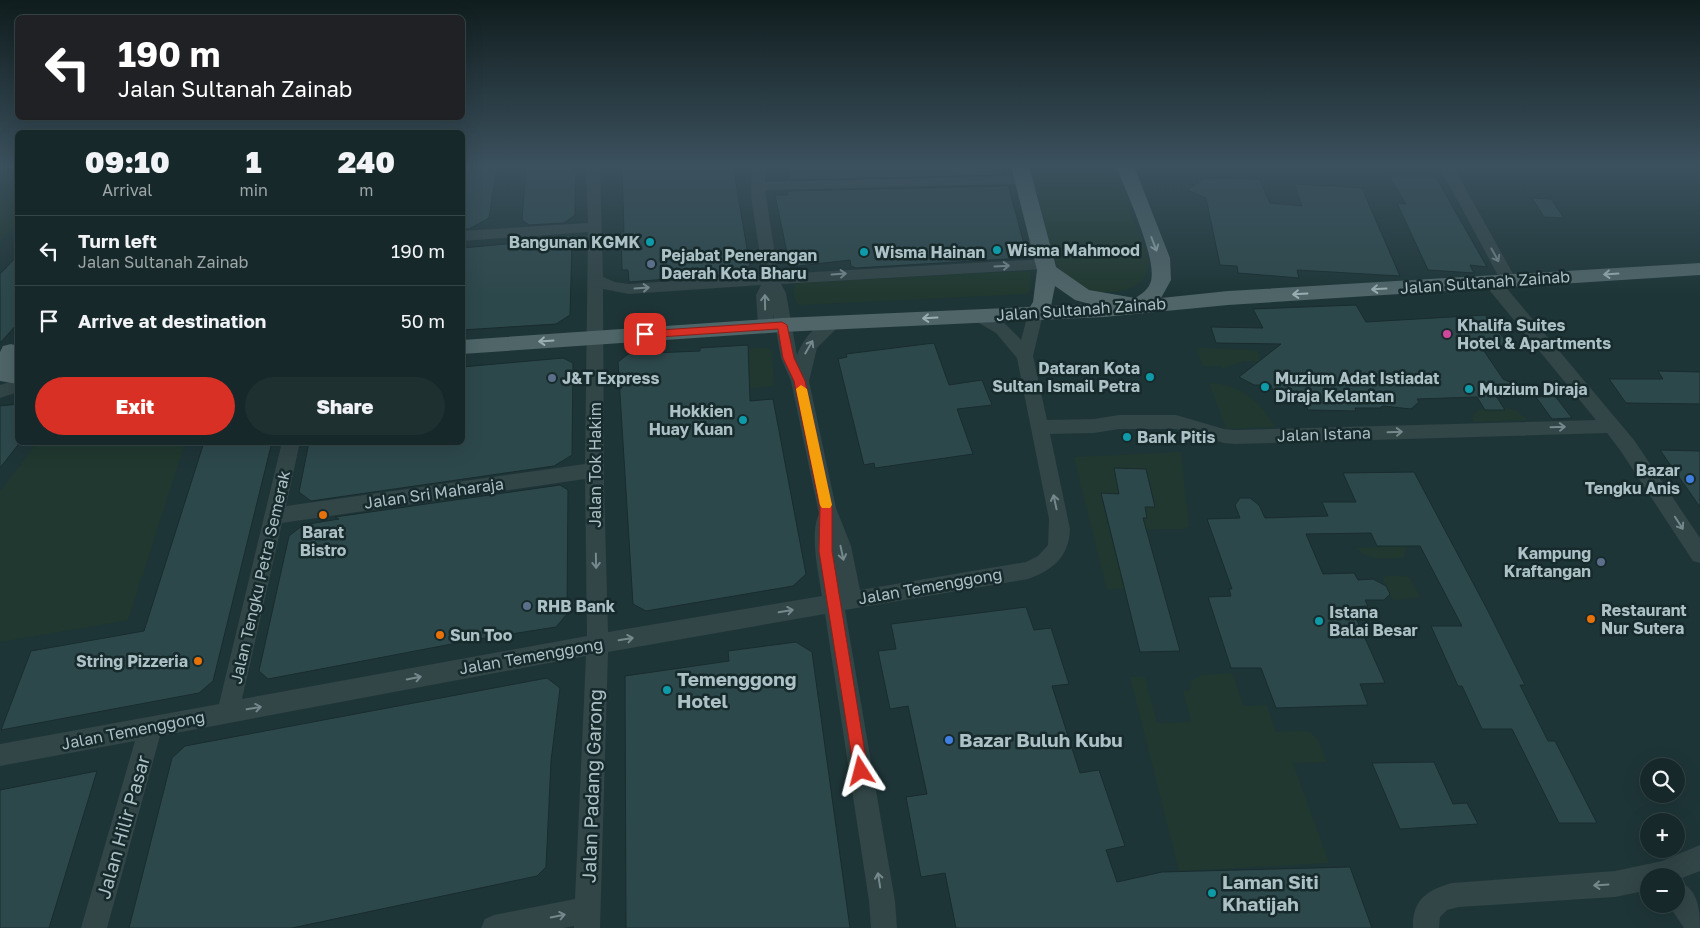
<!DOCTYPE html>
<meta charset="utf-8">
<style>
:root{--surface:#162829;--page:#1f3031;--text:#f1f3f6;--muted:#9ea6a8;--line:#354446;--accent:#d93025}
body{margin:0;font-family:"Golos Text",sans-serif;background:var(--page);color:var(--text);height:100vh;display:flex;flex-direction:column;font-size:19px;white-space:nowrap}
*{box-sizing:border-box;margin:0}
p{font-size:16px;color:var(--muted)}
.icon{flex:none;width:28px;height:28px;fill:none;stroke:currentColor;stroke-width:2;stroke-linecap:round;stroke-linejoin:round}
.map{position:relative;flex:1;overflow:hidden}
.sheet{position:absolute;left:15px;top:130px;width:450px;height:315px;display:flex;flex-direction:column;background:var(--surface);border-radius:8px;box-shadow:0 5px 20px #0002,0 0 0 1px var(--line)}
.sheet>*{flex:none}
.top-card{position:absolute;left:15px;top:15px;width:450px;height:105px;border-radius:8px;box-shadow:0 5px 20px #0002,0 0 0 1px var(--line);background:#202124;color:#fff;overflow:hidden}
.fabs{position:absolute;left:1640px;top:758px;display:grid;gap:10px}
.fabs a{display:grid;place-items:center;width:45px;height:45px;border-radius:50%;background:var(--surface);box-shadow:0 5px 20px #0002,0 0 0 1px var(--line);font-size:25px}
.pin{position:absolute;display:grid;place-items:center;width:42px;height:42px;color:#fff;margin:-21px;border-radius:10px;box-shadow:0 2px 8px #0006}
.me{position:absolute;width:55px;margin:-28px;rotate:351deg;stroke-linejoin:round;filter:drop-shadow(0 0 4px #0008)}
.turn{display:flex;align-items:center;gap:18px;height:105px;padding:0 20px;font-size:22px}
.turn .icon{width:65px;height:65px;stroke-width:2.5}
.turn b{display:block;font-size:35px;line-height:42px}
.eta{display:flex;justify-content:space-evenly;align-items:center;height:85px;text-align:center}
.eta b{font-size:30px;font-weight:800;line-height:35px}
.action{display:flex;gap:10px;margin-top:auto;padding:10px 20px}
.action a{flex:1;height:58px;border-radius:30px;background:var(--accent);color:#fff;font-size:20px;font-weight:800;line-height:58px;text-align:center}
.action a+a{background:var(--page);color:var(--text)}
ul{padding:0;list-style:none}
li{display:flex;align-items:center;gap:15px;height:70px;padding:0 20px;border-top:1px solid var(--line)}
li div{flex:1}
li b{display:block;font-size:19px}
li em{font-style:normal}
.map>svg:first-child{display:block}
</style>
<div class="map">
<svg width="1700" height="928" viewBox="0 0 1700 928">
<rect width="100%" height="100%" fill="#1e3537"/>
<g fill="#20382f" fill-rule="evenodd">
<polygon points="17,166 17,225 0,240 0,167"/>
<path d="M1031,166h81l36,92c7,35 -46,40 -69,28 -11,-6 -20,-17 -26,-29z"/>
<polygon points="1030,271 1031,289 1026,294 798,305 794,298 794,285 799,283"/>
<polygon points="768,348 772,351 774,386 750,388 748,349"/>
<path d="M1196,348l61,2 4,12c-18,-2 -23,0 -39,7l-2,-3h-17z"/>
<path d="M1209,383c32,1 51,18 66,44l-49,2z"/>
<polygon points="1503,407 1517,411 1528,420 1473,422 1474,414 1480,409 1505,410"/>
<polygon points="37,443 185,443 128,620 0,642 0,492"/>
<path d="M1181,452l8,74 -6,3 -73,1 14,59h-17l-33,-132zM1114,468l32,1 9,38h-10l2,11 -16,-12 -28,-1 -2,-12 18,1zM1104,509h19l4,16h-19z"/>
<path d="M1407,546l-4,12c-14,0 -37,3 -46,-10z"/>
<polygon points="1389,575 1409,577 1420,597 1395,600 1390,595 1384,581 1384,577"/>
<path d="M1232,673l12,33 23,-1 9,27c37,-1 37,-7 51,30l-34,1 36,100 -150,8 -49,-194h15l12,46 34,-1 -8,-31 7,-1 1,-9 10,-6z"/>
</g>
<g fill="#2d484b" stroke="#192c2e">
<polygon points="462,166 497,166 489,218 469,229 462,229"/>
<polygon points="526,166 576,166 575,215 564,223 529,225 522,220"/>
<polygon points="622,166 733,166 750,266 744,267 745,273 629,282 628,270 622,270 621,232 624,232"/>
<polygon points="789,166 1001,166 1003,175 789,180"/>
<polygon points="1389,176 1433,176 1437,179 1487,267 1470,265 1474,273 1428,270 1397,203 1406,204"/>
<polygon points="1205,178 1259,179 1270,203 1302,206 1294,184 1362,188 1400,276 1297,270 1299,278 1238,273 1237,266 1220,265 1206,198 1187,190"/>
<polygon points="1006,186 1009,188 1027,255 1024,258 856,268 851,266 850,260 790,267 775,195 788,195 788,191"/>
<polygon points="1532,198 1551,199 1564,218 1544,217"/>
<polygon points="560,239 572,244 570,315 556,324 462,330 462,248"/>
<polygon points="18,255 18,323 0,343 0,274"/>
<polygon points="1356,305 1366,322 1485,315 1510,346 1482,348 1503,379 1539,395 1496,396 1505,410 1485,410 1477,397 1417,399 1419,402 1411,409 1383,406 1380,408 1355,408 1356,411 1308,410 1304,400 1276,400 1271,385 1254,385 1239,377 1281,344 1216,343 1211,327 1263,328 1253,309"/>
<polygon points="934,343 949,385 982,380 992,405 957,409 973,454 875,468 874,463 864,465 838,359 847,357 846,354"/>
<polygon points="748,345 750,401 773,399 806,574 793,586 646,611 633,604 618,362 628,354 700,351 700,348"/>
<polygon points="563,358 573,363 572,455 554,466 311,501 299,492 309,442 462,442 462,367"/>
<polygon points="1658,371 1700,372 1700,404 1626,403 1609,379 1663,379"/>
<polygon points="1555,396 1572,418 1552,419 1536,397"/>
<polygon points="18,404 18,445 0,468 0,406"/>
<polygon points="204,442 272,442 213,681 199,693 1,730 31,651 144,631"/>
<polygon points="1660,450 1700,451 1700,507"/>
<polygon points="1114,468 1146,469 1155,507 1145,507 1147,518 1143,518 1180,651 1140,652 1101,493 1119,494"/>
<polygon points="1414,472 1488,611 1525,685 1520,685 1548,741 1555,741 1597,823 1559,823 1512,729 1482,729 1462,686 1458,686 1431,626 1462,626 1420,546 1377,546 1371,533 1306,534 1323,574 1354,573 1358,580 1373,579 1386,586 1390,594 1384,600 1365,600 1368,606 1351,607 1385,683 1360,684 1368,705 1276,708 1261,668 1231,668 1208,597 1231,596 1229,589 1232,589 1207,519 1240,518 1235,505 1240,498 1250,498 1259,505 1265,518 1328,516 1322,502 1356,502 1343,473"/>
<polygon points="560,485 568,490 567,614 556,627 473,640 268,679 259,671 289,536 303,525 339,519 335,517"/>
<polygon points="1026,607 1034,630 1051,628 1069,684 1052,686 1080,773 1099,770 1125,846 1106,850 1117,882 1162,872 1350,867 1372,928 956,928 945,873 921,877 906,797 927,794 908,706 890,709 878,651 896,649 891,624"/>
<polygon points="796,642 812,652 850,928 626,928 625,676 729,661 728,651"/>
<polygon points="547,678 560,688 551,761 546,867 537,876 292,928 129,928 172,758 185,746"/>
<polygon points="1434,762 1453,804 1467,803 1478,824 1400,829 1372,763"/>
<polygon points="97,771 49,928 0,928 0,790"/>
</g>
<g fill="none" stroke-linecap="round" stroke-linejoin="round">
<g fill="#324547" fill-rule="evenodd">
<path d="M586,166h14l3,111 12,5 14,2 134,-9 -12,-79 1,-30h14l-1,16 258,-6 7,4 -7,4 -258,6 13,84 267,-15 5,2 3,3 -3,3 -5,2 -264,15 5,9 11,62c6,-16 20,-33 37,-37l6,1 2,4 -25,25 -8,33 27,127 15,38 9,44 166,-28 12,-6 10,-11 1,-26 -32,-161 -21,-25 -24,-14 -2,-4 2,-4c18,-5 38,17 49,29l8,-30 6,-1 6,1 2,4 -10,42 14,64 47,-1 25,-4h57l48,14 11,1 361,-10 -110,-134 -2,-4 2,-4h12l136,162 66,98v25l-7,-2 -73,-111 -13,-17 -372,11 -11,-1 -48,-14h-57l-25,4 -44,1 20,95c-1,28 -17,41 -42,50l-183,31 50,291 2,27h-26l-2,-27 -44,-287 -217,38 -8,276h-26v-2l-11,2h-82l4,-9 9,-4 81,-16 11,-243 -426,80 -53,192h-26l54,-187 -135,25v-22l219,-40 63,-262h18l-14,64 299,-42 3,-232 -126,9v-10l126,-8zM761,285l-5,10 2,31 2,4 6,2 6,-2 2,-4 -1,-13 8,45 10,23 28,133c-10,19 0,62 3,82l-214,36 -4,-148 -1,-195 26,5zM585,479l2,157 -345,63 40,-176z"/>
<polygon points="1439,166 1453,166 1517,281 1515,285 1503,285 1501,281"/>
<polygon points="16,380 18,392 0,398 0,385"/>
<path d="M1700,845v26l-23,9c21,9 23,28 23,48h-16l-16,-24h8v-28h-27v14l-34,7 -156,10 -12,3 -7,7 -1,11h-26c-1,-28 14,-38 39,-45l163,-12 47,-10z"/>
</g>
<g fill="#4f6568" fill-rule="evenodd">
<path d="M1011,166h18l27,101 33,23 46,8c7,-4 14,-9 16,-17 6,-23 -25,-90 -35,-115h18l36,92 1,22 -10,18 67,-7 472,-28v12l-472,30 -124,12 -322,15 -320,22v-14l320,-22 248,-11 3,-5 4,-32zM1055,286l20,14 15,4 -39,2z"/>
<polygon points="11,344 18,346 18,361 15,368 18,368 18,384 0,381 0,352 3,346"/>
</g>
</g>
<defs><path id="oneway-shaft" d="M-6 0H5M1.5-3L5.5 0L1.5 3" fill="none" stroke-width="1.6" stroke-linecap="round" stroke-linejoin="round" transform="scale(1.25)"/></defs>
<g stroke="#99afb2">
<use href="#oneway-shaft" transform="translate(1154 244) rotate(69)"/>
<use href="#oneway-shaft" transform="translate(1611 274) rotate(176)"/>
<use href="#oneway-shaft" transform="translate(1379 289) rotate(177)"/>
<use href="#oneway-shaft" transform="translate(1300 294) rotate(177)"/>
<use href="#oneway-shaft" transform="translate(930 318) rotate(177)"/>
<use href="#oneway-shaft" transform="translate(546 341) rotate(176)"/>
</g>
<g stroke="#75898c">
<use href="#oneway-shaft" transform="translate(1495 255) rotate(61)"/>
<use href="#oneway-shaft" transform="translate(1002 266) rotate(-3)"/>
<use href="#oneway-shaft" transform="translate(839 274) rotate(-4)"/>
<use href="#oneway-shaft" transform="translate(642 288) rotate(-4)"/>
<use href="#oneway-shaft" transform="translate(765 302) rotate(-91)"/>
<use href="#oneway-shaft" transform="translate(809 347) rotate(-60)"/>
<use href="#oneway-shaft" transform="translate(1558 427) rotate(-2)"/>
<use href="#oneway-shaft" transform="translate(1395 432) rotate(-2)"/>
<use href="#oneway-shaft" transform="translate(1055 502) rotate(-102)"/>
<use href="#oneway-shaft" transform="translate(1679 523) rotate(57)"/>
<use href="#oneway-shaft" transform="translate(842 553) rotate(78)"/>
<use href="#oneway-shaft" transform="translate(596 561) rotate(89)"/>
<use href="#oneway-shaft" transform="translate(786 611) rotate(-10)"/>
<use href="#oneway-shaft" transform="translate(626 639) rotate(-10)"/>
<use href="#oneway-shaft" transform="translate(414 678) rotate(-11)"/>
<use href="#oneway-shaft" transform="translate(254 708) rotate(-10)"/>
<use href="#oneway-shaft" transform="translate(879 880) rotate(-99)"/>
<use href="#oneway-shaft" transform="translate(1601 885) rotate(176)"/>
<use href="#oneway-shaft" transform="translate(558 916) rotate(-11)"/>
</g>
<linearGradient id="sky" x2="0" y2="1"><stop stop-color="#101d1e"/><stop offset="0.56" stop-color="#3b515e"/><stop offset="1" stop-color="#3b515e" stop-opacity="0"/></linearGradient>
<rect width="1700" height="296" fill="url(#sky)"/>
<polygon fill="#d93025" stroke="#8d1f18" points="782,322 787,325 794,358 805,381 832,508 832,551 868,771 866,776 861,778 856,776 854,771 819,551 820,508 794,381 783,358 778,329 645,338 640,334 645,331"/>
<polygon fill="#f59e0b" points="801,385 807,389 832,505 830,508 822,508 820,505 796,389"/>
<g fill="#0f9aa8" stroke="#172a2c" stroke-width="2">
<circle cx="650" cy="242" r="5"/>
<circle cx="997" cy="250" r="5"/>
<circle cx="864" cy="252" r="5"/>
<circle cx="1150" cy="377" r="5"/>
<circle cx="1265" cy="387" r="5"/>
<circle cx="1469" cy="389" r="5"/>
<circle cx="743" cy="420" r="5"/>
<circle cx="1127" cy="437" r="5"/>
<circle cx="1319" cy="621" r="5"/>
<circle cx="667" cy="690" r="5"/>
<circle cx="1212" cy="893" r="5"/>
</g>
<g fill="#5c6f8a" stroke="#172a2c" stroke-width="2">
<circle cx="651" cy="264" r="5"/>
<circle cx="552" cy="378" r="5"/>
<circle cx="1601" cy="562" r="5"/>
<circle cx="527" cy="606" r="5"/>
</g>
<circle fill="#d1479c" stroke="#172a2c" stroke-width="2" cx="1447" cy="334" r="5"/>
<g fill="#3f7fe0" stroke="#172a2c" stroke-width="2">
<circle cx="1690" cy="479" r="5"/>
<circle cx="949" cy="740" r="5"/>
</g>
<g fill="#e8710a" stroke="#172a2c" stroke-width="2">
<circle cx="323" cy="515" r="5"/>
<circle cx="1591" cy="619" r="5"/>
<circle cx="440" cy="635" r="5"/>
<circle cx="198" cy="661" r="5"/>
</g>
<g text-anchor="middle" stroke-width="5" stroke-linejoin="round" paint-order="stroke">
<g font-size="16" font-weight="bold" fill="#abc1c5" stroke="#172a2c" text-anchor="start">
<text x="640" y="248" text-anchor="end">Bangunan KGMK</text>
<text x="1007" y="256">Wisma Mahmood</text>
<text x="874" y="258">Wisma Hainan</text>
<text x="661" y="261">Pejabat Penerangan<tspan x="661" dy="18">Daerah Kota Bharu</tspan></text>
<text x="1457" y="331">Khalifa Suites<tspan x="1457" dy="18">Hotel &amp; Apartments</tspan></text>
<text x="1140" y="374" text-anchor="end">Dataran Kota<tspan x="1140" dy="18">Sultan Ismail Petra</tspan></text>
<text x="562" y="384">J&amp;T Express</text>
<text x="1275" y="384">Muzium Adat Istiadat<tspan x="1275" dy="18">Diraja Kelantan</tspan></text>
<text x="1479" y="395">Muzium Diraja</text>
<text x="733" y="417" text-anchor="end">Hokkien<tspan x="733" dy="18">Huay Kuan</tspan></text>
<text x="1137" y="443">Bank Pitis</text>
<text x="1680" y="476" text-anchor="end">Bazar<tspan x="1680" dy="18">Tengku Anis</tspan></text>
<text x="323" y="538" text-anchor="middle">Barat<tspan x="323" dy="18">Bistro</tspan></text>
<text x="1591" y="559" text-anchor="end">Kampung<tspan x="1591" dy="18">Kraftangan</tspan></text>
<text x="537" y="612">RHB Bank</text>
<text x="1601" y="616">Restaurant<tspan x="1601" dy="18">Nur Sutera</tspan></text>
<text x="1329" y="618">Istana<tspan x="1329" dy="18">Balai Besar</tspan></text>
<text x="450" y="641">Sun Too</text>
<text x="188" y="667" text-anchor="end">String Pizzeria</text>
</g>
<g font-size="16" fill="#abc1c5" stroke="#172a2c">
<text transform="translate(1485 282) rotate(-4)" y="6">Jalan Sultanah Zainab</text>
<text transform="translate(1081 309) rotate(-4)" y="6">Jalan Sultanah Zainab</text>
<text transform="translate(1324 434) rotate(-2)" y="6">Jalan Istana</text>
<text transform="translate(595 465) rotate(-90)" y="6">Jalan Tok Hakim</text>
<text transform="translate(434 493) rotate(-8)" y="6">Jalan Sri Maharaja</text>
<text transform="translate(260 577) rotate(-77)" y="6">Jalan Tengku Petra Semerak</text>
<text transform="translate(930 586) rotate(-10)" y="6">Jalan Temenggong</text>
<text transform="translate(531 656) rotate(-10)" y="6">Jalan Temenggong</text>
<text transform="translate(133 730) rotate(-11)" y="6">Jalan Temenggong</text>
</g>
<g font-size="19" font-weight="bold" fill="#abc1c5" stroke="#172a2c" text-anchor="start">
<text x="677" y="686">Temenggong<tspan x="677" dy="22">Hotel</tspan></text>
<text x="959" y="747">Bazar Buluh Kubu</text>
<text x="1222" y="889">Laman Siti<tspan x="1222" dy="22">Khatijah</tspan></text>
</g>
<g font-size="19" fill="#abc1c5" stroke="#172a2c">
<text transform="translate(592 786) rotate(-88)" y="7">Jalan Padang Garong</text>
<text transform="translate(123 827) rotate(-74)" y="7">Jalan Hilir Pasar</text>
</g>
</g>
</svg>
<div class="fabs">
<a><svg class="icon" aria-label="search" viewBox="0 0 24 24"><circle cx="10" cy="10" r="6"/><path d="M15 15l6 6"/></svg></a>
<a>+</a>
<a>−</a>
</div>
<div class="pin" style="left:645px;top:334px;background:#d93025"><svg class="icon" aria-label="arrive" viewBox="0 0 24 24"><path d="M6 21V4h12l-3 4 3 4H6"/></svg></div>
<svg class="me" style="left:861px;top:771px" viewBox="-20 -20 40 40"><path d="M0-17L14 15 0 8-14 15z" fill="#d93025" stroke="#fff" stroke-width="4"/></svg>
<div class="top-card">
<div class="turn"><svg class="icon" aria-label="left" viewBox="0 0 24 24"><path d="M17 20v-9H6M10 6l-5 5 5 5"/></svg><div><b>190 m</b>Jalan Sultanah Zainab</div></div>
</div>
<section class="sheet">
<div class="eta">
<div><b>09:10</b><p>Arrival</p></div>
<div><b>1</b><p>min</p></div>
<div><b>240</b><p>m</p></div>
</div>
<ul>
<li><svg class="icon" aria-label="left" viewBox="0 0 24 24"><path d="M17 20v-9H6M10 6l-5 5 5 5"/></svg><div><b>Turn left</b><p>Jalan Sultanah Zainab</p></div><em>190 m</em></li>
<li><svg class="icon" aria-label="arrive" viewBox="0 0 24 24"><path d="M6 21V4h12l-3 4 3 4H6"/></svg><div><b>Arrive at destination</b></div><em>50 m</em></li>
</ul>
<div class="action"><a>Exit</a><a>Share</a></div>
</section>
</div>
